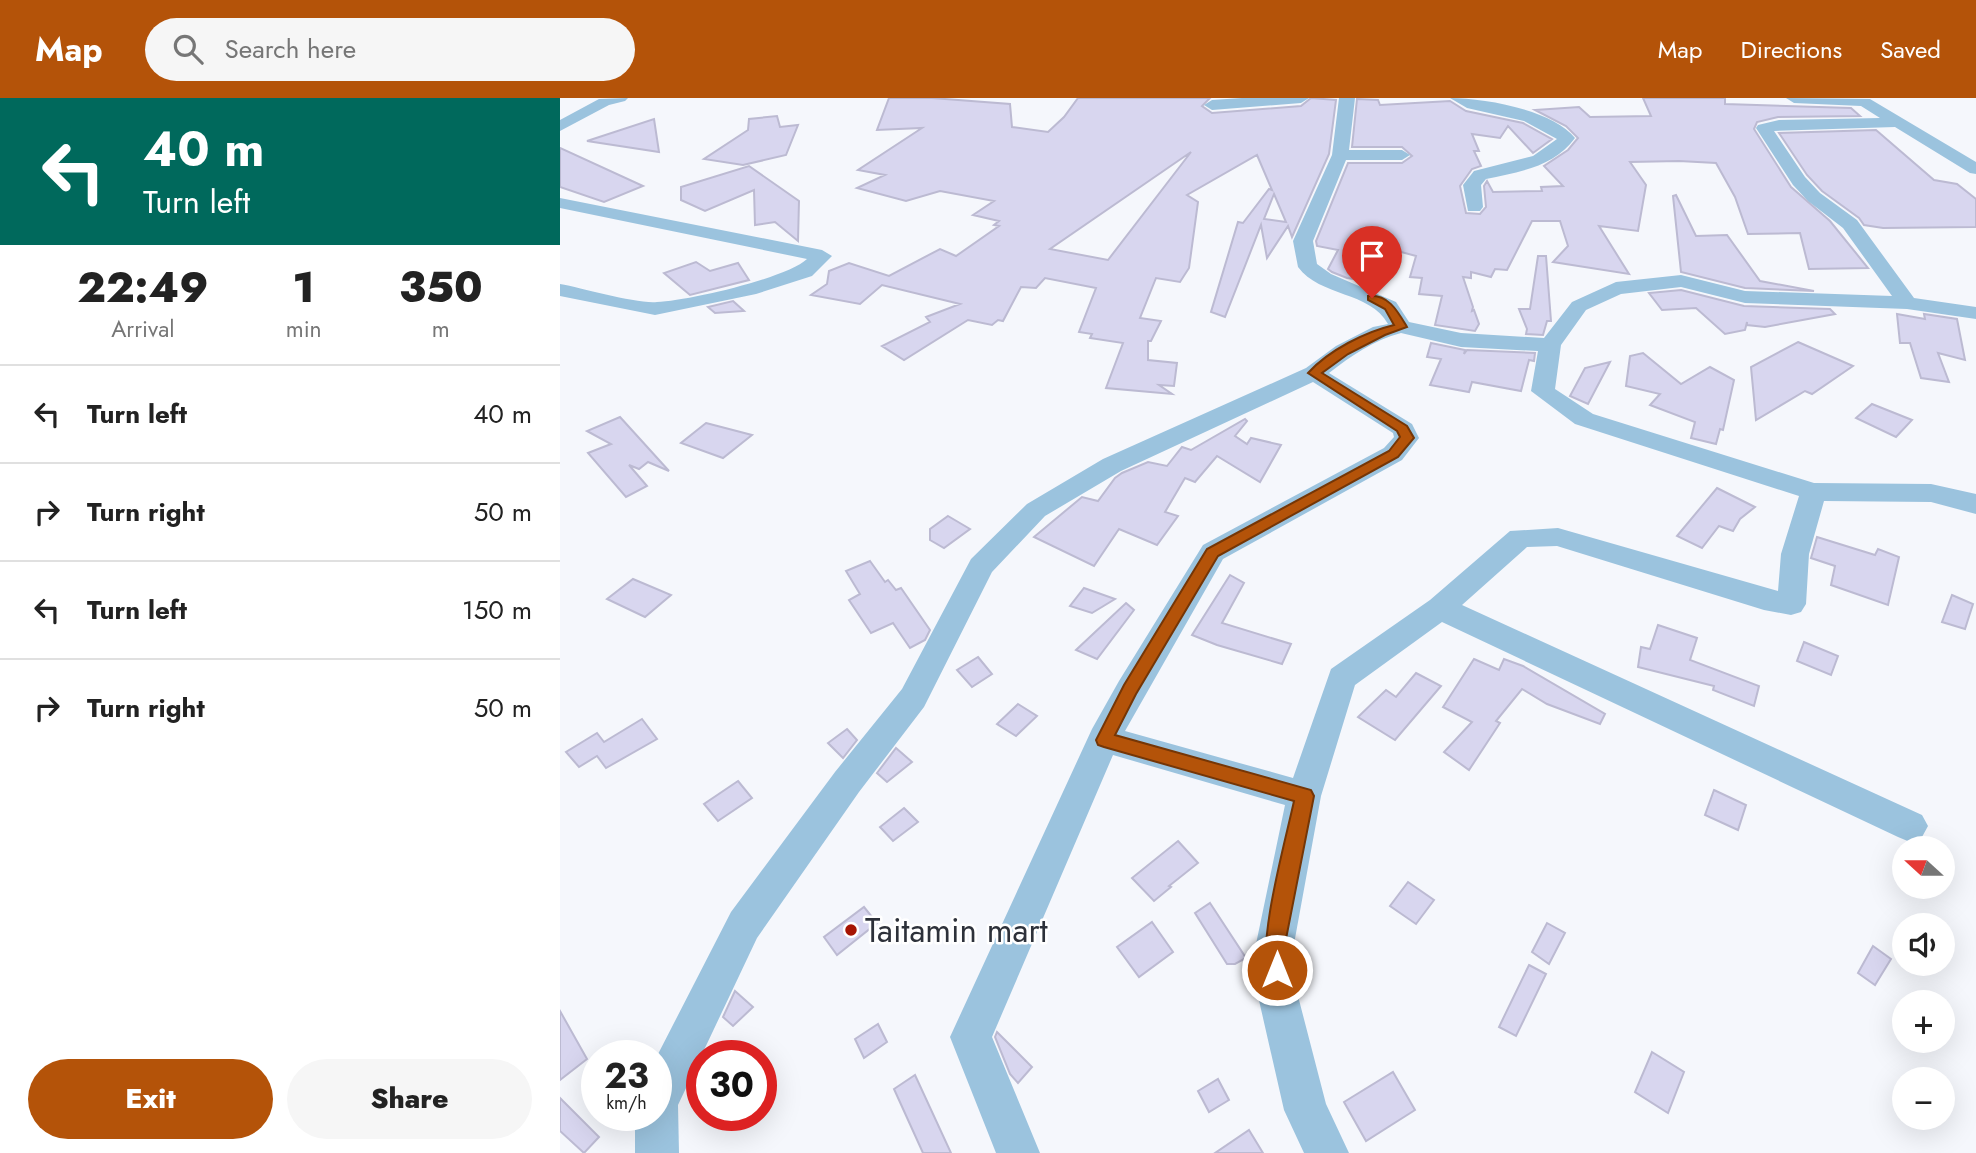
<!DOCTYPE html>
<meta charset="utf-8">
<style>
:root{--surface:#fff;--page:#f6f6f6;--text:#222;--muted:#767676;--line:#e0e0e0;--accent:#b45309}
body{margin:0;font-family:Jost,sans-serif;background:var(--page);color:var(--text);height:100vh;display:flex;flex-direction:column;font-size:26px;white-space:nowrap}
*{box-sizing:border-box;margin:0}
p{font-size:23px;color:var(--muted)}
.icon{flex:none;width:38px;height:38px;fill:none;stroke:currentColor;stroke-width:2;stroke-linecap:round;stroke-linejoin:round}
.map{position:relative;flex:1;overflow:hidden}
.details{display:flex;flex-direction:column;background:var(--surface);width:560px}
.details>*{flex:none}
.banner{background:#00695c;color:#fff;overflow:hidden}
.needle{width:46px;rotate:291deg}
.tools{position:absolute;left:1332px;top:738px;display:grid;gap:14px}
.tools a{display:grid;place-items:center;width:63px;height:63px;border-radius:50%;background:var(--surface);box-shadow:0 7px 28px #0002;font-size:35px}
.speed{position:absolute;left:21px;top:942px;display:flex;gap:14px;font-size:35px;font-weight:700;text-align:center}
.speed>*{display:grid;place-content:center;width:91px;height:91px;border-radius:50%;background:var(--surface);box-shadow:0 7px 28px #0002;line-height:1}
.speed small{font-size:18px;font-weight:400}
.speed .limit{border:10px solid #d22;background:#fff;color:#111}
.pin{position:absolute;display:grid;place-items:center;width:60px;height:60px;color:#fff;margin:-72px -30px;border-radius:50% 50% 50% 0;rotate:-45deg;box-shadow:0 0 7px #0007}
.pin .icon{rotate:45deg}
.me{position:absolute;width:77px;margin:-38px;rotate:0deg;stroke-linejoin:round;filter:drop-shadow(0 0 5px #0008)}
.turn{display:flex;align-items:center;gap:24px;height:147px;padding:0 28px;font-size:32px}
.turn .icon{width:91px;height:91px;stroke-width:2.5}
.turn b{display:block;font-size:49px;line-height:60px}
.eta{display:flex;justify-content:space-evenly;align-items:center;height:119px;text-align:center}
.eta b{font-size:42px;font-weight:800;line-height:49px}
.primary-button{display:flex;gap:14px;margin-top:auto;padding:14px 28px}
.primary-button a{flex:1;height:80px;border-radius:42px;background:var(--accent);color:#fff;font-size:28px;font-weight:800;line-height:80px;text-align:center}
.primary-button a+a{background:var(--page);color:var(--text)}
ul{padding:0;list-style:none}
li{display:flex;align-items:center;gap:21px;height:98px;padding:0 28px;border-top:2px solid var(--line)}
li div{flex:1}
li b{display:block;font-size:26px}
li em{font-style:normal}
header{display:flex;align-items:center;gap:42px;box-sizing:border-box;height:98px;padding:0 35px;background:var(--accent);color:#fff}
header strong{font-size:33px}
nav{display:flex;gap:38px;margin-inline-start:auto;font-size:24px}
.search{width:490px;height:63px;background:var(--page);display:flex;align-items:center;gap:18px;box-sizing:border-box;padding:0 24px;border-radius:38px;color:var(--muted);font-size:26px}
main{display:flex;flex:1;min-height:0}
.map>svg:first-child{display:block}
</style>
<header>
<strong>Map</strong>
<div class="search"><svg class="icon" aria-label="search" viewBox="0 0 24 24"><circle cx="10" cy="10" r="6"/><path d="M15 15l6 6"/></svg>Search here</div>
<nav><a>Map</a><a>Directions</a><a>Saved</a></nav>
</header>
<main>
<section class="details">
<div class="banner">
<div class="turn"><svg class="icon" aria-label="left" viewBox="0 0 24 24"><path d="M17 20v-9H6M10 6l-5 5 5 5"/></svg><div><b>40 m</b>Turn left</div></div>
</div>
<div class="eta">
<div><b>22:49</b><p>Arrival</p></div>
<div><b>1</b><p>min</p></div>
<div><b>350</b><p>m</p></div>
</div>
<ul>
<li><svg class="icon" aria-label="left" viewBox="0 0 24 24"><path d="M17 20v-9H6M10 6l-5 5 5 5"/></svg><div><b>Turn left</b></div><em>40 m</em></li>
<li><svg class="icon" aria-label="right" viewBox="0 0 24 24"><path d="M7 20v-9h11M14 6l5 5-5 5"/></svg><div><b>Turn right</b></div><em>50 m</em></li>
<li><svg class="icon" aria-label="left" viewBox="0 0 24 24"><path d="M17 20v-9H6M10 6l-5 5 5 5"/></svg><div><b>Turn left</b></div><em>150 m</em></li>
<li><svg class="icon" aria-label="right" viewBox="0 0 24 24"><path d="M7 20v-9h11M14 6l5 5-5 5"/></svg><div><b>Turn right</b></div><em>50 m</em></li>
</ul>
<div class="primary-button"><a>Exit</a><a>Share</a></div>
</section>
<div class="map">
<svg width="1416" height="1055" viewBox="0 0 1416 1055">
<rect width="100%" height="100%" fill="#f5f7fc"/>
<g fill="#d8d6ef" stroke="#bcbad2" stroke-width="2" fill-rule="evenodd">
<path d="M329,0h43l78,6 2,23 36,5 16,-15 14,-19h132l-8,8 10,7 89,-7 10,-8 25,2 -7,54 -37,83 -4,-11 -21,32 -6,-33 -36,92 -14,-5 27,-90 5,1 26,-34 3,1 -15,-35 -70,40 11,7 -9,66 -9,14 -24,-4 -16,40 21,3 -10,20h-3v19l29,3 -3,23 -15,-1 13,9 -66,-6 17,-45 -33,-5 2,-4 -13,-2 17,-44 -51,-10 -9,10 -15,-1 -18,34 -5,-1 -6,5 -24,-5 -64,40 -22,-14 48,-24 -4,-5 34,-13 -78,-19 -22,19 -49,-9 16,-11 2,-13 20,-8 40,13 51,-27 16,7 43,-30 -5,-1 5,-4 -26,-6 21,-14 -54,-10 -34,10 -49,-13 28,-13 -27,-5 64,-42 -45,2zM631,54l-83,108 -58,-11zM714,96l12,28 -22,-3z"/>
<polygon points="1083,0 1165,0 1165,6 1291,10 1300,18 1218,19 1197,24 1194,31 1231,89 1270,123 1308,170 1249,171 1240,135 1188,136 1175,99 1156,65 1119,63 1070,64 1086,87 1078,133 1039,128 1069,176 993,164 1008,148 1000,123 972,123 947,172 935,171 931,179 911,174 911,180 903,179 913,209 912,213 914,212 919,226 915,233 875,227 882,198 859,196 862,180 850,179 856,158 819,148 806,183 787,180 772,174 768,171 778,152 757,148 756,143 788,65 842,65 852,58 842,49 792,49 797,1 818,2 820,7 890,3 906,13 963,25 992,41 973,55 948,28 940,40 912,36 919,53 914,53 921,68 912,71 900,88 906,115 920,116 926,109 924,88 927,83 933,94 982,93 981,89 1003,88 984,68 1008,52 1018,40 1006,28 975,12 1019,9 1030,19 1091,18"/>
<polygon points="217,18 220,29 238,27 226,57 183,67 144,61 188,32 189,21"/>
<polygon points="94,21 99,54 27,43"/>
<polygon points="1316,32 1374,82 1397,86 1416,101 1416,129 1323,130 1304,127 1299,120 1262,93 1247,77 1219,35"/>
<polygon points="0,50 83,88 44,104 0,89"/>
<polygon points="189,68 239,103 238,143 215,124 195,127 194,92 145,113 121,102 121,89"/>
<polygon points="1116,97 1136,138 1167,137 1200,183 1254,193 1185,190 1121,174 1113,98"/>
<polygon points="978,158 986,158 991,223 987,223 983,237 966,236 967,231 959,211 970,211"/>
<polygon points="136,164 150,173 178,165 189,182 130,197 104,175"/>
<polygon points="1121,192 1184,208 1270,211 1275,216 1205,229 1187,227 1187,224 1185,232 1165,236 1136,210 1102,212 1089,195"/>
<polygon points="173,203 184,213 155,215 148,209"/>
<polygon points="1337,216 1365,221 1364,216 1397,221 1405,262 1378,255 1389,284 1361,280 1350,245 1340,245"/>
<polygon points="1238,244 1293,268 1252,296 1245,293 1196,322 1191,269"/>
<polygon points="871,245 905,252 904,256 907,252 975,255 974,263 969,262 961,293 912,284 909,294 870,287 881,261 867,259"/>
<polygon points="1083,255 1121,286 1150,269 1174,282 1163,332 1160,331 1156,346 1131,340 1135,324 1090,307 1100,296 1066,288 1070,258"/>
<polygon points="1050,264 1028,306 1010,298 1025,270"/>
<polygon points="1312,306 1352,322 1336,339 1296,320"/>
<polygon points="60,319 109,373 88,364 79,371 69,367 87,388 66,399 28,355 51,346 27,333"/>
<polygon points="685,321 687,323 675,338 687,346 691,340 721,347 700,384 657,358 635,384 625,380 605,414 618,418 597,447 559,431 534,468 474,439 522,399 538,403 555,380 562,375 588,364 607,368 622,349 631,352"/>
<polygon points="146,325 192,337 163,360 121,345"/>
<polygon points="1157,390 1195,409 1180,421 1173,433 1159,428 1142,450 1117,438"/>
<polygon points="388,418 410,431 384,450 370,442 370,431"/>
<polygon points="1257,439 1315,457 1318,451 1339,459 1328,507 1271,487 1275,468 1251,460"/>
<polygon points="310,463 325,484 328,482 336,492 341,490 370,532 365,542 350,550 333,525 311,535 289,502 300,496 286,473"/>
<polygon points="670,477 684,485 662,525 731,546 722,566 657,547 632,537"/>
<polygon points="73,481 111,497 85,519 47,501"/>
<polygon points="524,490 555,501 532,515 510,508"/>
<polygon points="1392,497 1413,506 1405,531 1382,524"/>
<polygon points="566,505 574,512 537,561 516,552"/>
<polygon points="1098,527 1137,540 1130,562 1199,588 1194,608 1153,592 1154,588 1078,569 1081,549 1090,551"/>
<polygon points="1244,544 1278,558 1271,577 1237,563"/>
<polygon points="418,559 432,576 412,589 397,572"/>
<polygon points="914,561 939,572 944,561 963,568 1045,616 1040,626 987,606 962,591 936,623 940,625 909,672 884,654 912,624 883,609"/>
<polygon points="856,575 881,588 835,642 798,619 826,592 836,599"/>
<polygon points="458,606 477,618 456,638 437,626"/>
<polygon points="82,621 97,641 46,670 37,658 19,669 6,654 37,635 44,644"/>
<polygon points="287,631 297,642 283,660 268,645"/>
<polygon points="336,650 352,664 327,684 317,675"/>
<polygon points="178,683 192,700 158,723 144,706"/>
<polygon points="1154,692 1186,707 1178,732 1145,717"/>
<polygon points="344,710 358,724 333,743 320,729"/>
<polygon points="618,743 638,765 609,788 611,789 594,803 572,780"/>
<polygon points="848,784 874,802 856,826 830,808"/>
<polygon points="650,805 686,860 675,866 667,866 635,815"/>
<polygon points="304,809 317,825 277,857 264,839"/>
<polygon points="592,824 613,854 579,879 557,849"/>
<polygon points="987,825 1005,835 989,866 972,854"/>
<polygon points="1313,848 1331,861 1315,887 1298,875"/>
<polygon points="969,867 986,876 956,938 939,929"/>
<polygon points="175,893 193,909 173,928 163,919"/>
<polygon points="0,913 27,961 0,982"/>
<polygon points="318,926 327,944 304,960 295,941"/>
<polygon points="437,934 472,969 458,985 450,976 435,939"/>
<polygon points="1092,954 1124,974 1108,1015 1075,994"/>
<polygon points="833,974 855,1012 806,1043 784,1004"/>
<polygon points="355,977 391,1055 363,1055 334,991"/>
<polygon points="658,981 669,1002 649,1014 638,993"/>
<polygon points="0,1000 39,1039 24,1055 0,1033"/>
<polygon points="689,1032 703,1055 655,1055"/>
</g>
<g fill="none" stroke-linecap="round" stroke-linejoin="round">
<g fill="#9bc3de" fill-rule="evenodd">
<polygon points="68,0 65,3 49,7 0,33 0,22 39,1"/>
<polygon points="682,0 749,0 741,5 652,12 644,7 652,2"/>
<path d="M779,0h16l-6,52h53l8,5 -8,5h-56l-33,81 4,23 14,10 65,28 13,20 52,11 83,5 28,-36 44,-20 65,-7 64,16 147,5 -49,-68 -35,-27 -15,-16 -37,-57 2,-3 21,-5 101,-2 -19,-12 -67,-3 -8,-5 84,1 106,63v12l-6,-1 -75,-46 -121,4 31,46 15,16 37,27 57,78 62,9v12l-69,-10 -162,-6 -64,-16 -60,7 -35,16 -25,35 -6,44 38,25 221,69 117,1 45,10v20l-45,-12 -107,-1 -15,53 -3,50 -5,8 -10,3 -27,-5 -207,-64 -30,1 -65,58 460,210 6,11 -6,11 -12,5 -12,-5 -456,-215 -87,63 -34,111 -27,148 4,52 28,108 23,49h-45l-20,-43 -26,-114 -2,-52 29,-139 -172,-50 -121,282 48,116h-44l-46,-116 142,-308 27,-48 84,-136 181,-97 10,-11 -1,-4 -80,-51 -192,89 -76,45 -53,56 -68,135 -65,85 -102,146 -79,167 1,48h-44v-38h21v-57l75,-146 104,-140 67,-83 69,-130 56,-55 76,-45 203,-91 30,-22 37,-19 15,-3c-18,-33 -68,-27 -90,-57l-5,-26 39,-86zM841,235l60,14 77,4 -7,40 44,33 224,72 -18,58 -3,37 -220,-63 -48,3 -80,69 -99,69 -38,109 -168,-47 98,-172 179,-99 17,-22 -7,-14 -83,-51c22,-17 45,-33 72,-40z"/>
<path d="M890,0c34,0 103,12 125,40 -21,29 -56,34 -89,41l-5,6 2,22 -3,4h-12l-5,-26 11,-14 59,-15 24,-17 -33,-18 -57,-13z"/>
<path d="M0,100l262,52 10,6 -20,20 -56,18 -101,21 -95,-19v-12c23,4 76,20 97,18 30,-1 130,-24 150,-43l-247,-51z"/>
</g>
</g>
<path fill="#b45309" stroke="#753606" stroke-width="2" d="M808,198c21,-2 30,16 39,31l-22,8 -37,19 -26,19 85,53 7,12 -16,19 -180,99 -82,138 -21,41 196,55 3,6 -29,148 2,26 -3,7 -7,3 -8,-3c-13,-32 17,-138 25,-176l-190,-54 -6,-2 -2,-5 28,-55 83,-136 182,-98 11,-14 -3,-6 -89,-58c21,-23 57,-41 86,-48l-9,-16 -17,-9z"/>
<circle fill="#a61403" stroke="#fff" stroke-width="2.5" cx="291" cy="832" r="7"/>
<g text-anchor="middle" stroke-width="5" stroke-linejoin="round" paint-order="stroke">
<g font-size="33" fill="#2d313a" stroke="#fff" text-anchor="start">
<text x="305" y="844">Taitamin mart</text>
</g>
</g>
</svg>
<div class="tools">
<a><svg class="needle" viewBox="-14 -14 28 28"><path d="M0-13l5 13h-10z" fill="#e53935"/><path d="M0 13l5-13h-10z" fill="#767676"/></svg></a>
<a><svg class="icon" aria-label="sound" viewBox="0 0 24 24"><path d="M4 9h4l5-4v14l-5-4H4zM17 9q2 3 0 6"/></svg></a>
<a>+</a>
<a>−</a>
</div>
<div class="speed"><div>23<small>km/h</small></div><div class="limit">30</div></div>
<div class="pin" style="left:812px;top:200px;background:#d93025"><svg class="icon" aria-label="arrive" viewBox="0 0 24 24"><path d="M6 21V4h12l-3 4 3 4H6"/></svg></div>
<svg class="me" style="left:717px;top:872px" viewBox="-20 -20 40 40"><circle r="17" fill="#b45309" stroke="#fff" stroke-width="3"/><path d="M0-11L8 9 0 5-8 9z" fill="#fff"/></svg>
</div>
</main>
